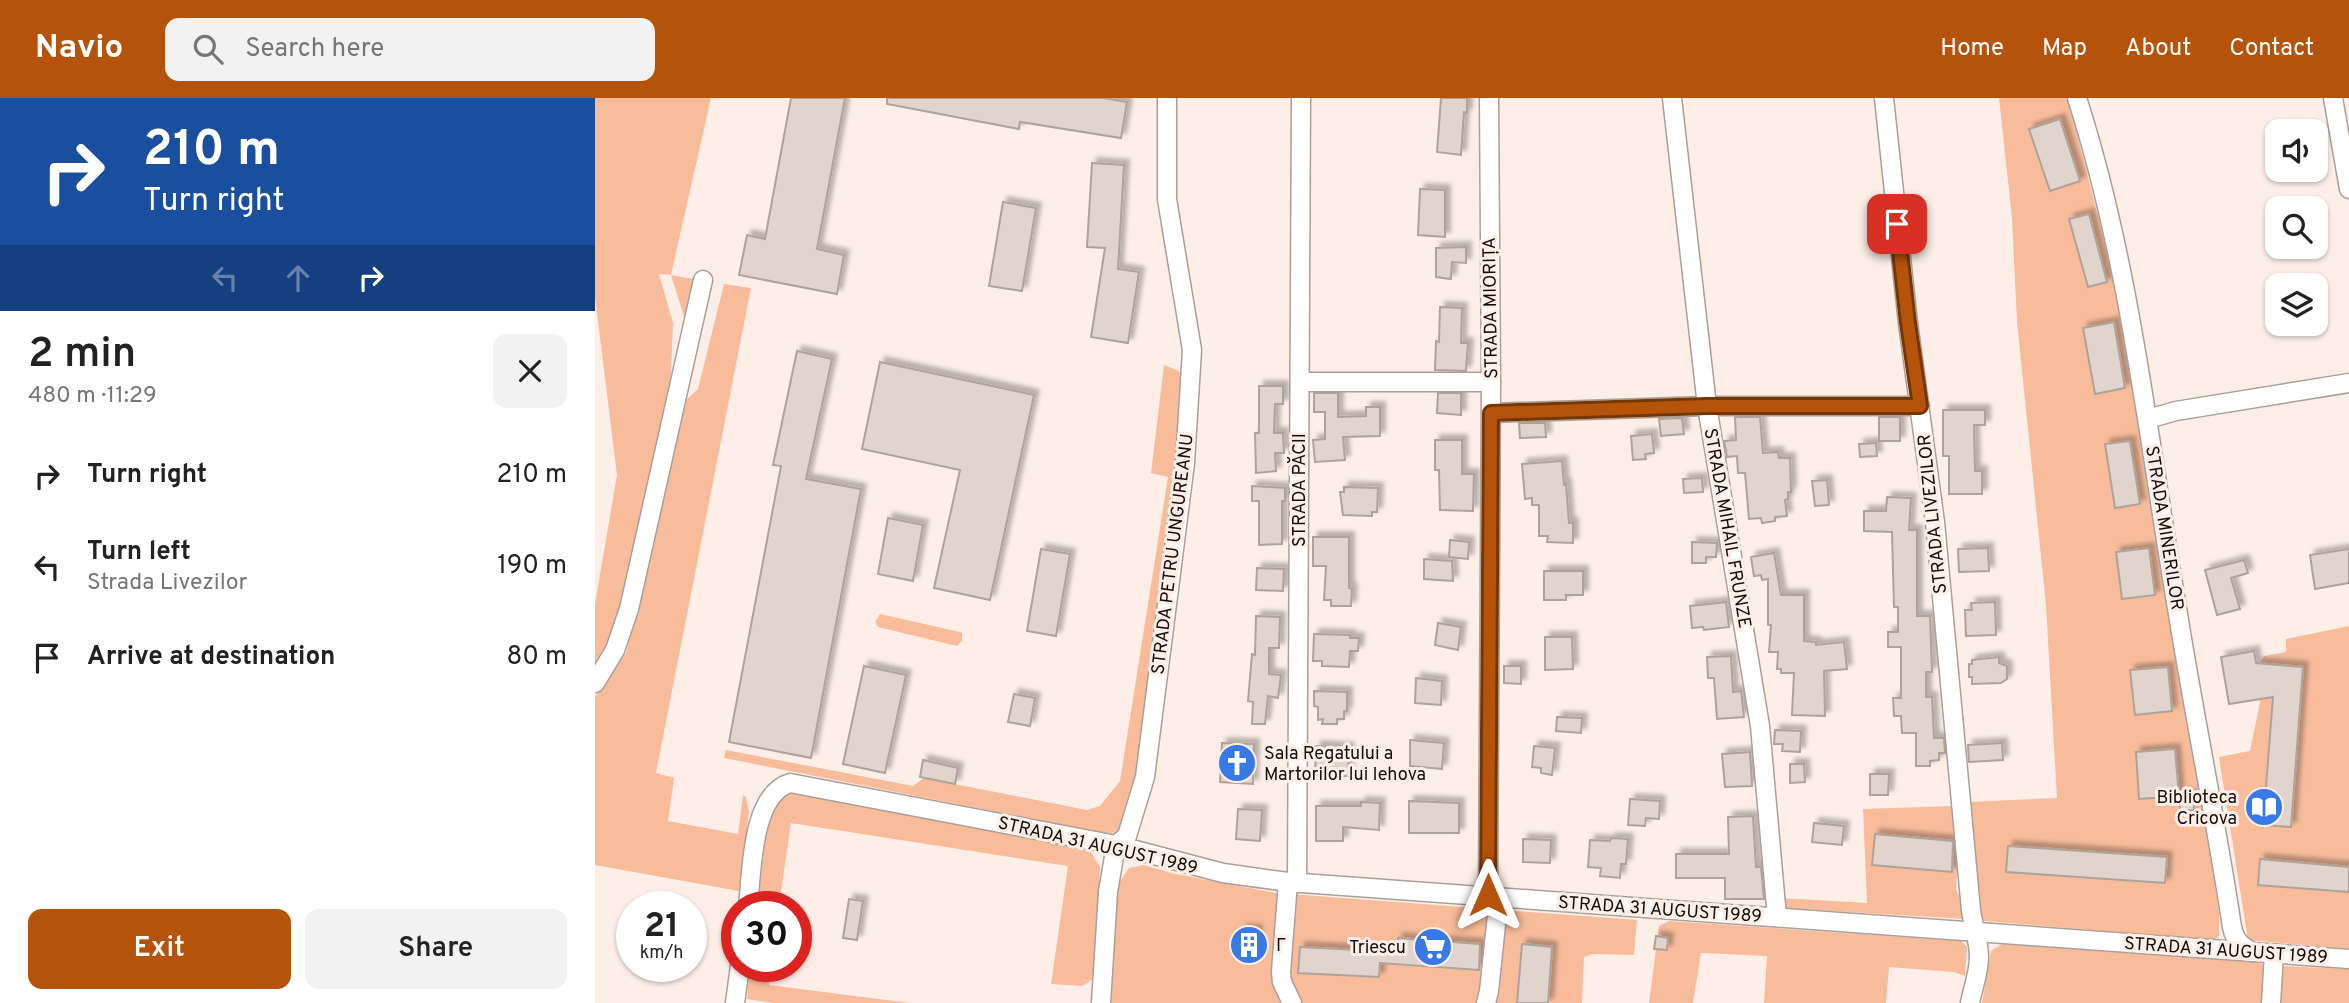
<!DOCTYPE html>
<meta charset="utf-8">
<style>
:root{--surface:#fff;--page:#f2f2f2;--text:#222;--muted:#767676;--accent:#b45309}
body{margin:0;font-family:Overpass,sans-serif;background:var(--page);color:var(--text);height:100vh;display:flex;flex-direction:column;font-size:26px;white-space:nowrap}
*{box-sizing:border-box;margin:0}
p{font-size:23px;color:var(--muted)}
.icon{flex:none;width:38px;height:38px;fill:none;stroke:currentColor;stroke-width:2;stroke-linecap:round;stroke-linejoin:round}
.map{position:relative;flex:1;overflow:hidden}
.panel{display:flex;flex-direction:column;background:var(--surface);width:595px}
.panel>*{flex:none}
.guide{background:#1a4fa0;color:#fff;overflow:hidden}
.controls{position:absolute;left:1670px;top:21px;display:grid;gap:14px}
.controls a{display:grid;place-items:center;width:63px;height:63px;border-radius:14px;background:var(--surface);box-shadow:0 2px 5px #0004;font-size:35px}
.speed{position:absolute;left:21px;top:793px;display:flex;gap:14px;font-size:35px;font-weight:700;text-align:center}
.speed>*{display:grid;place-content:center;width:91px;height:91px;border-radius:50%;background:var(--surface);box-shadow:0 2px 5px #0004;line-height:1}
.speed small{font-size:18px;font-weight:400}
.speed .limit{border:10px solid #d22;background:#fff;color:#111}
.pin{position:absolute;display:grid;place-items:center;width:60px;height:60px;color:#fff;margin:-30px;border-radius:14px;box-shadow:0 4px 10px #0006}
.me{position:absolute;width:77px;margin:-38px;rotate:0deg;stroke-linejoin:round;filter:drop-shadow(0 0 5px #0008)}
.turn{display:flex;align-items:center;gap:24px;height:147px;padding:0 28px;font-size:32px}
.turn .icon{width:91px;height:91px;stroke-width:2.5}
.turn b{display:block;font-size:49px;line-height:60px}
.lanes{display:flex;align-items:center;height:66px;padding:0 28px;background:#0003;justify-content:center;gap:35px;direction:ltr}
.lanes .off{opacity:.35}
.round{display:grid;place-items:center;flex:none;width:74px;height:74px;border-radius:14px;background:var(--page)}
.head{display:flex;align-items:center;justify-content:space-between;height:119px;padding:0 28px}
h1{font-size:42px;font-weight:600;line-height:52px}
.button{display:flex;gap:14px;margin-top:auto;padding:14px 28px}
.button a{flex:1;height:80px;border-radius:14px;background:var(--accent);color:#fff;font-size:28px;font-weight:600;line-height:80px;text-align:center}
.button a+a{background:var(--page);color:var(--text)}
ul{padding:0;list-style:none}
li{display:flex;align-items:center;gap:21px;height:91px;padding:0 28px}
li div{flex:1}
li b{display:block;font-size:26px}
li em{font-style:normal}
header{display:flex;align-items:center;gap:42px;box-sizing:border-box;height:98px;padding:0 35px;background:var(--accent);color:#fff}
header strong{font-size:33px}
nav{display:flex;gap:38px;margin-inline-start:auto;font-size:24px}
.search{width:490px;height:63px;background:var(--page);display:flex;align-items:center;gap:18px;box-sizing:border-box;padding:0 24px;border-radius:14px;color:var(--muted);font-size:26px}
main{display:flex;flex:1;min-height:0}
.map>svg:first-child{display:block}
</style>
<header>
<strong>Navio</strong>
<div class="search"><svg class="icon" aria-label="search" viewBox="0 0 24 24"><circle cx="10" cy="10" r="6"/><path d="M15 15l6 6"/></svg>Search here</div>
<nav><a>Home</a><a>Map</a><a>About</a><a>Contact</a></nav>
</header>
<main>
<section class="panel">
<div class="guide">
<div class="turn"><svg class="icon" aria-label="right" viewBox="0 0 24 24"><path d="M7 20v-9h11M14 6l5 5-5 5"/></svg><div><b>210 m</b>Turn right</div></div>
<div class="lanes"><svg class="icon off" aria-label="left" viewBox="0 0 24 24"><path d="M17 20v-9H6M10 6l-5 5 5 5"/></svg><svg class="icon off" aria-label="ahead" viewBox="0 0 24 24"><path d="M12 20V5M6 11l6-6 6 6"/></svg><svg class="icon" aria-label="right" viewBox="0 0 24 24"><path d="M7 20v-9h11M14 6l5 5-5 5"/></svg></div>
</div>
<div class="head"><div><h1>2 min</h1><p>480 m · 11:29</p></div><a class="round"><svg class="icon" aria-label="close" viewBox="0 0 24 24"><path d="M6 6l12 12M18 6L6 18"/></svg></a></div>
<ul>
<li><svg class="icon" aria-label="right" viewBox="0 0 24 24"><path d="M7 20v-9h11M14 6l5 5-5 5"/></svg><div><b>Turn right</b></div><em>210 m</em></li>
<li><svg class="icon" aria-label="left" viewBox="0 0 24 24"><path d="M17 20v-9H6M10 6l-5 5 5 5"/></svg><div><b>Turn left</b><p>Strada Livezilor</p></div><em>190 m</em></li>
<li><svg class="icon" aria-label="arrive" viewBox="0 0 24 24"><path d="M6 21V4h12l-3 4 3 4H6"/></svg><div><b>Arrive at destination</b></div><em>80 m</em></li>
</ul>
<div class="button"><a>Exit</a><a>Share</a></div>
</section>
<div class="map">
<svg width="1754" height="905" viewBox="0 0 1754 905">
<defs>
<filter id="shadow"><feDropShadow dx="5" dy="-5" stdDeviation="2" flood-color="#0004"/></filter>
</defs>
<rect width="100%" height="100%" fill="#fdefe8"/>
<g fill="#f8bc9b">
<polygon points="0,0 116,0 76,177 98,181 90,222 76,177 64,176 78,225 75,299 29,498 16,541 0,568 0,506 22,377 0,199"/>
<polygon points="1404,0 1473,0 1521,189 1612,723 1624,816 1624,838 1619,842 1390,823 1384,818 1373,704 1462,700 1451,507 1422,224 1417,120"/>
<polygon points="129,186 156,190 61,675 79,680 73,723 143,736 148,697 151,699 154,714 144,793 0,767 0,599 31,555 89,304 103,291"/>
<polygon points="569,267 584,273 590,285 582,380 535,717 529,729 515,736 129,660 131,652 318,688 329,680 492,712 505,708 525,683 573,379 556,375"/>
<polygon points="285,516 365,534 367,535 367,543 362,548 283,529 280,524"/>
<polygon points="1754,528 1754,851 1653,842 1624,659 1655,653 1665,604 1666,564 1669,558 1691,554 1691,541"/>
<polygon points="198,693 494,751 505,769 498,881 487,888 456,886 473,768 196,725 184,808 162,808 173,715 184,698"/>
<polygon points="1357,708 1364,745 1361,792 1370,806 1369,821 1190,810 1184,800 1272,805 1268,711"/>
<polygon points="549,767 576,775 681,795 1042,822 1039,857 998,856 989,859 987,905 513,905 523,786 534,770"/>
<polygon points="1074,823 1366,843 1372,849 1370,878 1359,874 1294,869 1291,905 1169,905 1172,858 1106,855 1098,905 1054,905 1064,828"/>
<polygon points="1407,846 1664,863 1672,871 1670,905 1387,905 1396,853"/>
<polygon points="155,868 176,868 174,887 315,905 178,905 152,901"/>
<polygon points="1688,868 1754,871 1754,905 1685,905"/>
</g>
<g fill="#e1d4cd" stroke="#aea29b" stroke-width="2" filter="url(#shadow)">
<polygon points="196,0 250,0 222,151 249,157 242,196 144,177 152,137 170,141"/>
<polygon points="292,0 509,0 532,4 526,40 425,24 424,31 292,6"/>
<polygon points="846,0 872,0 872,15 869,14 866,57 842,54"/>
<polygon points="1465,21 1485,83 1455,93 1434,31"/>
<polygon points="497,65 529,67 523,171 544,174 533,245 496,239 510,150 492,149"/>
<polygon points="825,91 850,92 850,139 823,137"/>
<polygon points="408,104 441,110 427,193 394,188"/>
<polygon points="1494,116 1512,184 1493,189 1474,121"/>
<polygon points="871,149 871,165 857,164 856,181 841,179 841,150"/>
<polygon points="845,209 867,210 866,245 873,245 871,273 840,272 841,243 844,244"/>
<polygon points="1519,224 1530,290 1500,296 1488,230"/>
<polygon points="202,253 237,261 211,381 266,391 216,660 134,644 186,368 178,367"/>
<polygon points="285,264 439,297 395,502 339,490 365,372 267,351"/>
<polygon points="664,288 688,288 688,306 680,306 679,335 688,335 689,355 680,355 681,373 661,375 660,335 664,335"/>
<polygon points="719,295 743,295 743,319 771,318 771,309 785,309 785,338 748,339 750,362 720,364 718,342 730,341 730,314 719,314"/>
<polygon points="843,295 866,295 866,317 842,315"/>
<polygon points="1348,312 1390,312 1390,327 1379,327 1380,373 1387,373 1387,396 1354,396 1354,358 1348,358"/>
<polygon points="1140,319 1165,319 1168,355 1183,354 1184,360 1195,360 1196,394 1193,394 1193,401 1190,402 1192,418 1180,419 1180,423 1167,425 1166,420 1154,421 1150,375 1143,375 1142,358 1132,359 1129,343 1141,342"/>
<rect x="1284" y="319" width="21" height="24"/>
<polygon points="1087,320 1089,336 1066,338 1064,321"/>
<polygon points="924,325 950,325 951,339 925,340"/>
<polygon points="1057,336 1059,355 1050,356 1051,361 1038,362 1036,338"/>
<polygon points="840,342 867,342 867,376 879,376 878,413 845,412 844,372 840,372"/>
<polygon points="1535,343 1545,406 1520,410 1510,346"/>
<polygon points="1281,345 1282,358 1265,359 1264,346"/>
<polygon points="967,363 969,387 971,386 974,425 978,425 978,445 952,444 953,438 944,438 944,407 937,407 937,400 930,401 927,366"/>
<polygon points="1107,380 1108,394 1089,395 1088,381"/>
<polygon points="1232,382 1234,407 1220,408 1217,383"/>
<polygon points="657,388 690,390 690,403 687,403 687,446 664,447 664,403 657,403"/>
<polygon points="749,389 783,390 782,414 777,414 777,418 748,417 745,394 749,394"/>
<polygon points="1292,399 1316,400 1314,432 1322,432 1322,518 1335,518 1337,574 1331,574 1331,599 1337,599 1339,640 1349,640 1350,655 1344,655 1344,662 1335,663 1335,668 1321,668 1321,635 1307,635 1306,618 1299,618 1298,600 1306,600 1306,549 1293,549 1293,534 1303,534 1303,509 1299,509 1297,434 1269,433 1269,413 1291,413"/>
<polygon points="293,420 328,427 318,483 283,476"/>
<polygon points="718,439 754,439 754,490 757,491 756,508 736,508 736,502 729,502 731,468 718,468"/>
<polygon points="855,442 874,444 873,461 854,459"/>
<polygon points="1097,444 1122,445 1121,459 1111,459 1111,465 1097,465"/>
<polygon points="1393,450 1394,473 1364,474 1363,451"/>
<polygon points="1554,450 1560,497 1527,501 1521,454"/>
<polygon points="446,451 475,456 461,538 432,533"/>
<polygon points="1754,451 1754,485 1720,491 1715,457"/>
<polygon points="1179,455 1186,497 1209,497 1209,543 1221,544 1221,547 1249,544 1252,571 1229,573 1230,618 1197,617 1199,575 1186,575 1186,571 1182,571 1183,554 1174,554 1176,527 1173,527 1173,481 1167,482 1166,477 1159,478 1156,459"/>
<polygon points="829,461 857,463 858,483 829,481"/>
<polygon points="1649,462 1653,475 1636,480 1645,511 1622,517 1610,472"/>
<polygon points="662,470 689,471 688,493 661,492"/>
<polygon points="949,473 988,473 988,497 971,497 971,502 949,502"/>
<polygon points="1131,504 1134,529 1109,532 1108,529 1097,530 1095,508"/>
<polygon points="1400,504 1401,537 1371,538 1370,512 1377,512 1376,505"/>
<polygon points="661,518 685,519 684,550 674,550 674,576 686,577 683,600 673,598 670,626 657,626 658,604 653,603 657,556 660,557"/>
<polygon points="843,525 866,529 863,552 840,547"/>
<polygon points="719,536 755,537 755,540 764,540 763,553 755,553 754,569 727,568 727,563 718,563"/>
<polygon points="950,539 977,539 978,571 950,572"/>
<polygon points="1659,553 1661,565 1708,569 1696,729 1668,727 1678,599 1634,606 1626,559"/>
<polygon points="1136,558 1138,594 1146,593 1149,619 1122,621 1119,580 1113,580 1112,559"/>
<polygon points="1404,559 1404,565 1412,568 1412,581 1406,585 1377,586 1377,579 1374,579 1374,566 1377,566 1377,562"/>
<polygon points="269,568 311,577 290,675 248,666"/>
<polygon points="909,568 926,568 926,586 909,585"/>
<polygon points="1573,569 1577,613 1540,617 1535,572"/>
<polygon points="821,580 847,583 846,607 820,605"/>
<polygon points="719,593 752,594 752,613 749,613 749,621 742,621 742,626 727,626 728,621 723,622 723,609 719,608"/>
<polygon points="419,596 440,600 435,628 413,624"/>
<polygon points="962,619 987,620 986,635 961,633"/>
<polygon points="1180,632 1206,633 1205,654 1187,653 1188,646 1179,646"/>
<polygon points="815,642 849,645 847,671 815,668"/>
<polygon points="627,645 659,646 658,686 625,684"/>
<polygon points="1407,645 1408,662 1374,664 1373,647"/>
<polygon points="721,648 754,650 753,678 720,677"/>
<polygon points="939,648 960,650 957,677 946,675 946,670 937,669"/>
<polygon points="1580,651 1584,698 1544,701 1541,654"/>
<polygon points="1155,654 1157,688 1130,689 1127,656"/>
<polygon points="328,662 363,670 360,686 325,679"/>
<polygon points="1195,666 1209,666 1210,684 1195,685"/>
<polygon points="1275,676 1294,676 1293,697 1275,697"/>
<polygon points="1598,697 1599,712 1585,713 1584,698"/>
<polygon points="1035,701 1065,703 1064,721 1051,720 1050,728 1033,727"/>
<polygon points="814,703 864,705 864,735 814,735"/>
<polygon points="766,704 785,705 784,732 748,729 748,743 721,743 721,708 766,708"/>
<polygon points="643,711 667,712 665,743 641,741"/>
<polygon points="1158,718 1161,769 1166,769 1169,801 1130,801 1130,780 1081,780 1081,756 1134,756 1133,719"/>
<polygon points="1219,725 1249,728 1247,747 1217,744"/>
<polygon points="1280,736 1358,743 1357,774 1277,767"/>
<polygon points="1016,740 1033,741 1031,766 1026,766 1025,780 1005,778 1006,770 993,769 995,742 1015,743"/>
<polygon points="928,741 956,742 955,765 928,764"/>
<polygon points="1413,748 1572,759 1570,785 1411,774"/>
<polygon points="1665,761 1754,769 1754,794 1663,787"/>
<polygon points="254,801 268,803 262,842 248,840"/>
<polygon points="647,831 662,832 660,863 645,862"/>
<polygon points="1061,838 1073,840 1072,852 1059,851"/>
<polygon points="803,840 885,846 884,872 785,865 784,879 703,875 705,849 802,854"/>
<polygon points="927,846 957,849 953,905 922,905"/>
</g>
<g fill="none" stroke-linecap="round" stroke-linejoin="round">
<defs>
<g id="minor">
<polyline points="1077,0 1112,308 1165,628 1182,819"/>
<path d="M1289,0l24,225 27,199 36,388c2,16 8,31 8,47 0,15 -6,31 -9,46"/>
<path d="M1482,0c53,165 71,340 100,510 17,107 39,212 55,319 3,14 9,19 20,25"/>
<polyline points="1738,0 1754,91"/>
<polyline points="705,284 896,284"/>
<polyline points="896,315 1112,308 1325,308"/>
<polyline points="1553,321 1581,313 1754,285"/>
<polyline points="0,585 20,552 34,511 108,182"/>
<polyline points="693,784 686,874 687,884 697,905"/>
<polyline points="702,785 706,0"/>
<polyline points="893,797 896,284 894,0"/>
<path d="M153,808c4,-34 3,-111 42,-123l326,62 107,28 65,9 1061,77"/>
<polyline points="140,905 145,868"/>
<polyline points="506,905 513,794 521,747 532,738 550,679 590,365 597,252 572,101 572,0"/>
<polyline points="891,905 894,893 904,798"/>
<polyline points="1676,905 1679,856"/>
</g>
</defs>
<use href="#minor" stroke="#ab9f98" stroke-width="21"/>
<use href="#minor" stroke="#fff" stroke-width="18"/>
</g>
<g fill="none" stroke-linecap="round" stroke-linejoin="round">
<defs>
<polyline id="route" points="893,797 896,315 1112,308 1325,308 1313,225 1302,126"/>
</defs>
<use href="#route" stroke="#753606" stroke-width="18"/>
<use href="#route" stroke="#b45309" stroke-width="12"/>
</g>
<defs>
<symbol id="church-disc" viewBox="-11 -11 22 22"><circle r="9.5" fill="#377ae7" stroke="#fdefe8"/><path d="M-1.2-6h2.4v3.5h3.3v2.4h-3.3V6h-2.4V-.1h-3.3v-2.4h3.3Z" fill="#fff"/></symbol>
<symbol id="library-disc" viewBox="-11 -11 22 22"><circle r="9.5" fill="#377ae7" stroke="#fdefe8"/><path d="M-6-4Q-3-5.5-.7-3.5V5Q-3 3-6 4ZM6-4Q3-5.5 .7-3.5V5Q3 3 6 4Z" fill="#fff"/></symbol>
<symbol id="building-disc" viewBox="-11 -11 22 22"><circle r="9.5" fill="#377ae7" stroke="#fdefe8"/><path d="M-4-6H4V6H1V3H-1V6H-4ZM-2.5-4.3h1.7v1.8h-1.7ZM.8-4.3h1.7v1.8H.8ZM-2.5-1h1.7V.8h-1.7ZM.8-1h1.7V.8H.8Z" fill="#fff"/></symbol>
<symbol id="supermarket-disc" viewBox="-11 -11 22 22"><circle r="9.5" fill="#377ae7" stroke="#fdefe8"/><path d="M-6-5.5h2.5l.6 2H6L4.5 2H-2.5L-4.4-4H-6ZM-1.5 3.2a1.3 1.3 0 1 0 .1 0ZM3 3.2a1.3 1.3 0 1 0 .1 0Z" fill="#fff"/></symbol>
</defs>
<g fill-rule="evenodd">
<use href="#church-disc" x="620" y="643" width="44" height="44"/>
<use href="#library-disc" x="1647" y="687" width="44" height="44"/>
<use href="#building-disc" x="632" y="825" width="44" height="44"/>
<use href="#supermarket-disc" x="816" y="827" width="44" height="44"/>
</g>
<g text-anchor="middle" stroke-width="6" stroke-linejoin="round" paint-order="stroke">
<g font-size="18" fill="#110d0b" stroke="#fdefe8">
<text transform="translate(895 210) rotate(-91)" y="6">STRADA MIORIȚA</text>
<text transform="translate(704 392) rotate(-90)" y="6">STRADA PĂCII</text>
<text transform="translate(1337 416) rotate(-96)" y="6">STRADA LIVEZILOR</text>
<text transform="translate(1133 430) rotate(80)" y="6">STRADA MIHAIL FRUNZE</text>
<text transform="translate(1570 430) rotate(81)" y="6">STRADA MINERILOR</text>
<text transform="translate(577 456) rotate(-83)" y="6">STRADA PETRU UNGUREANU</text>
<text transform="translate(503 747) rotate(13)" y="6">STRADA 31 AUGUST 1989</text>
<text transform="translate(1065 811) rotate(4)" y="6">STRADA 31 AUGUST 1989</text>
<text transform="translate(1631 852) rotate(4)" y="6">STRADA 31 AUGUST 1989</text>
</g>
<g font-size="18" fill="#110d0b" stroke="#fdefe8" text-anchor="start">
<text x="669" y="661">Sala Regatului a<tspan x="669" dy="21">Martorilor lui Iehova</tspan></text>
<text x="1642" y="705" text-anchor="end">Biblioteca<tspan x="1642" dy="21">Cricova</tspan></text>
<text x="681" y="853">Г</text>
<text x="811" y="855" text-anchor="end">Triescu</text>
</g>
</g>
</svg>
<div class="controls">
<a><svg class="icon" aria-label="sound" viewBox="0 0 24 24"><path d="M4 9h4l5-4v14l-5-4H4zM17 9q2 3 0 6"/></svg></a>
<a><svg class="icon" aria-label="search" viewBox="0 0 24 24"><circle cx="10" cy="10" r="6"/><path d="M15 15l6 6"/></svg></a>
<a><svg class="icon" aria-label="layers" viewBox="0 0 24 24"><path d="M12 4l9 5-9 5-9-5zM3 14l9 5 9-5"/></svg></a>
</div>
<div class="speed"><div>21<small>km/h</small></div><div class="limit">30</div></div>
<div class="pin" style="left:1302px;top:126px;background:#d93025"><svg class="icon" aria-label="arrive" viewBox="0 0 24 24"><path d="M6 21V4h12l-3 4 3 4H6"/></svg></div>
<svg class="me" style="left:893px;top:797px" viewBox="-20 -20 40 40"><path d="M0-17L14 15 0 8-14 15z" fill="#b45309" stroke="#fff" stroke-width="4"/></svg>
</div>
</main>
